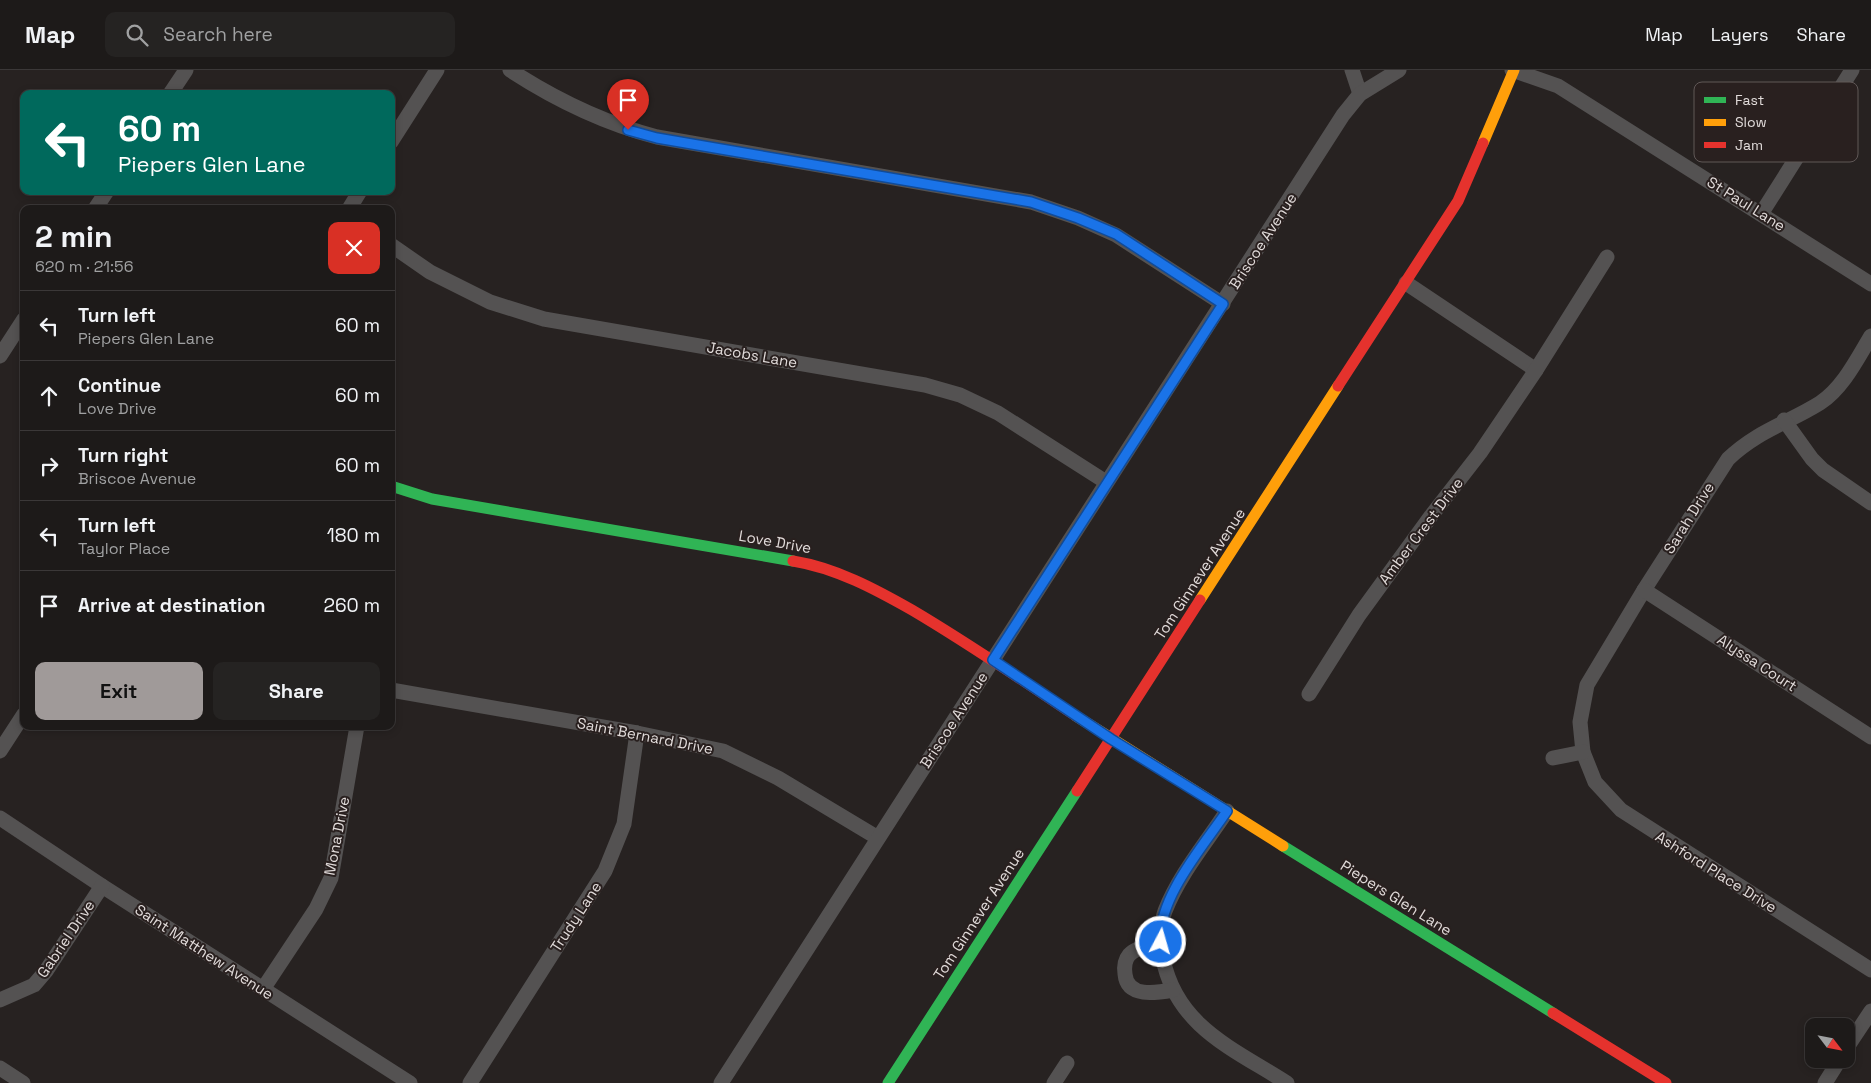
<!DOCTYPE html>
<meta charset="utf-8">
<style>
:root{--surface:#1d1a19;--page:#252322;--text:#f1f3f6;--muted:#a0a1a2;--line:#3b3838;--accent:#a09a99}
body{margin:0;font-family:"Space Grotesk",sans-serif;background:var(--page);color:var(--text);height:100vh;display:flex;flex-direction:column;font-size:19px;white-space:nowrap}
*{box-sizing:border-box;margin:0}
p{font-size:16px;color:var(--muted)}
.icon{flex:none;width:28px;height:28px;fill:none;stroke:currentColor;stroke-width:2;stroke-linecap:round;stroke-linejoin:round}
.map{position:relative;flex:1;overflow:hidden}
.details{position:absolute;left:20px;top:135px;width:375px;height:525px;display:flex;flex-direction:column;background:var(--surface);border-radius:10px;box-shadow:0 2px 8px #0003,0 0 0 1px var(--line)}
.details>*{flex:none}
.guide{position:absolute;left:20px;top:20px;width:375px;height:105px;border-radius:10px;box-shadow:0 2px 8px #0003,0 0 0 1px var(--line);background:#00695c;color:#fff;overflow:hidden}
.needle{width:32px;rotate:122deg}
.tools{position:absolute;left:1805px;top:948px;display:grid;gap:10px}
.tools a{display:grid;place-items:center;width:50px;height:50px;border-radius:10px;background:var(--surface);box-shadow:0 2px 8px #0003,0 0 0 1px var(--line);font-size:25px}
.pin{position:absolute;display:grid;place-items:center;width:42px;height:42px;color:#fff;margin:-51px -21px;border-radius:50% 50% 50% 0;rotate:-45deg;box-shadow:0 0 5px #0007}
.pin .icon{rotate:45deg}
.me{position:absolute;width:55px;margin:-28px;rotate:6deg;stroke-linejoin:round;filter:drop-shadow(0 0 4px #0008)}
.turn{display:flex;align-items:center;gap:18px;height:105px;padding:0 15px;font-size:22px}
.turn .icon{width:65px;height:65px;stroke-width:2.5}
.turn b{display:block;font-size:35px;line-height:42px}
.round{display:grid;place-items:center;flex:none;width:52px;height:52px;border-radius:10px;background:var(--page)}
.head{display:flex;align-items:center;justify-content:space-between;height:85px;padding:0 15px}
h1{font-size:30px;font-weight:600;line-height:38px}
.primary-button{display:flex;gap:10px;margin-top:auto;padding:10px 15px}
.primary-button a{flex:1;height:58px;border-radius:10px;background:var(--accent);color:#111;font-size:20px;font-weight:600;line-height:58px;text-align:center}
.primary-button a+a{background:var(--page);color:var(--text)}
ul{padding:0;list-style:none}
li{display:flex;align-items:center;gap:15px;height:70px;padding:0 15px;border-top:1px solid var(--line)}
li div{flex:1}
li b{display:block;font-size:19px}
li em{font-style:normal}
header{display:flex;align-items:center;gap:30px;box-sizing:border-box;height:70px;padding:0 25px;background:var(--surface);border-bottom:1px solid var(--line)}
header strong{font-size:24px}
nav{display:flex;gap:28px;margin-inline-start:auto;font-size:18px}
.search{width:350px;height:45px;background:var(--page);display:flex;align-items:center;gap:12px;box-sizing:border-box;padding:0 18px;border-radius:10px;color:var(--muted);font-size:19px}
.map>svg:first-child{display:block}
</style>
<header>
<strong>Map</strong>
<div class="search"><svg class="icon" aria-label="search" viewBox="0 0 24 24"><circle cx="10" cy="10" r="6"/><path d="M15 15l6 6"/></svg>Search here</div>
<nav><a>Map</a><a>Layers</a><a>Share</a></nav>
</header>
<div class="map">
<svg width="1871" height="1013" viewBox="0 0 1871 1013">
<rect width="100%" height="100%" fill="#272221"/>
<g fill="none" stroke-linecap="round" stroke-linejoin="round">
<g stroke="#545252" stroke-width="15">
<path d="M510,0c46,30 94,53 147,67l374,65 47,16 38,17 107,69"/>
<polyline points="1352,0 1360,24"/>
<polyline points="1512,0 1558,16 1871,214"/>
<polyline points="170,24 186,0"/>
<polyline points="391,72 437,0"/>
<polyline points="95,139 107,121"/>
<polyline points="349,139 360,121"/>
<polyline points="1761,144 1852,0"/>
<polyline points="391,175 430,202 490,232 544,249 925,315 960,325 998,343 1106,412"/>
<polyline points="1406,213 1536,300"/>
<path d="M1871,266c-14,23 -28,52 -51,67 -32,20 -63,28 -92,56l-84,131 -57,95 -7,37 3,30 12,30 26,28 250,160"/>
<polyline points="0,286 24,249"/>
<polyline points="1784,350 1812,389 1823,400 1871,433"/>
<polyline points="1644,520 1871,667"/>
<polyline points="391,620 637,663 723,681 778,708 878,768"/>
<polyline points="1309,624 1359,545 1431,446 1480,383 1536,300 1607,187"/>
<polyline points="0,681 24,644"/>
<polyline points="1553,688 1583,682"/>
<path d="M1227,741c-21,32 -48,64 -62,100 -5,14 -5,33 -2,48 14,68 71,90 124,124"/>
<polyline points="0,748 102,816 410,1013"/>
<path d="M1161,872c-10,3 -25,5 -32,13 -5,6 -5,12 -4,19 2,24 31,19 48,16"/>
<polyline points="263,919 316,839 331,808 357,656"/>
<polyline points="0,930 34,915 46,901 102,816"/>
<polyline points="1846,979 1871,941"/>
<polyline points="0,998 23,1013"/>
<polyline points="470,1013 605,801 624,754 637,663"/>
<polyline points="721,1013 1343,45 1360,24 1399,0"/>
<polyline points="1054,1013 1067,993"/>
<polyline points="1825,1013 1840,989"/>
</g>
<g stroke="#30b455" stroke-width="11">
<polyline points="391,416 432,429 793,491"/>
<polyline points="1283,776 1553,943"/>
<polyline points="888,1013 1077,721"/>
</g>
<g stroke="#ff9f0a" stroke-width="11">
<polyline points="1483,73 1514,0"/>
<polyline points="1200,530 1338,316"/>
<polyline points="1076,646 1283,776"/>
</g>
<g stroke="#e5322d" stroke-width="11">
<polyline points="1338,316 1458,131 1483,73"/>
<path d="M793,491c43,7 82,28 119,49 56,33 110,70 164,106"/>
<polyline points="1077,721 1200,530"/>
<polyline points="1553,943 1666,1013"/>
</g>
</g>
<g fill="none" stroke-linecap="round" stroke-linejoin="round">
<defs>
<path id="route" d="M628,60l29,8 374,64 47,16 38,16 107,70 -230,356 118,79 116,72c-23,34 -71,89 -66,131"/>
</defs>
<use href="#route" stroke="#114b97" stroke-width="12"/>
<use href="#route" stroke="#1a73e8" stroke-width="9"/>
</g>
<g text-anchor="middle" stroke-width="4" stroke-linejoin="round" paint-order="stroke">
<g font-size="15" fill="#e1dbda" stroke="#29201f">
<text transform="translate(1746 134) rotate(32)" y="5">St Paul Lane</text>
<text transform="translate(1263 171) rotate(-57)" y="5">Briscoe Avenue</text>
<text transform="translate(752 285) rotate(10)" y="5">Jacobs Lane</text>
<text transform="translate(1689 448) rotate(-58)" y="5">Sarah Drive</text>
<text transform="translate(1421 461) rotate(-53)" y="5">Amber Crest Drive</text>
<text transform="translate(775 472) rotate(10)" y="5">Love Drive</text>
<text transform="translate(1200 504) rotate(-57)" y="5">Tom Ginnever Avenue</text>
<text transform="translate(1757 593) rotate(33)" y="5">Alyssa Court</text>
<text transform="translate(954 650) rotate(-57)" y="5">Briscoe Avenue</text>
<text transform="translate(645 666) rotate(11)" y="5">Saint Bernard Drive</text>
<text transform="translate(337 766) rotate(-79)" y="5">Mona Drive</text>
<text transform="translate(1716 802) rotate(32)" y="5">Ashford Place Drive</text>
<text transform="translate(1396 828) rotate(32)" y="5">Piepers Glen Lane</text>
<text transform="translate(979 844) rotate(-57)" y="5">Tom Ginnever Avenue</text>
<text transform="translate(576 847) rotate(-57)" y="5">Trudy Lane</text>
<text transform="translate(66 869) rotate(-56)" y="5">Gabriel Drive</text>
<text transform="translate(204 882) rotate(33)" y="5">Saint Matthew Avenue</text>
</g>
</g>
<rect x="1694" y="12" width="164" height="80" rx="8" fill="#29201f" stroke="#605857" stroke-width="1"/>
<rect x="1704" y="27" width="22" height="6" fill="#30b455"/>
<rect x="1704" y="49" width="22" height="7" fill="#ff9f0a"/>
<rect x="1704" y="72" width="22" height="6" fill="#e5322d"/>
<g font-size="14" fill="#e1dbda">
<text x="1735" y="35">Fast</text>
<text x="1735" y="57">Slow</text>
<text x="1735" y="80">Jam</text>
</g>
</svg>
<div class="tools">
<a><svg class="needle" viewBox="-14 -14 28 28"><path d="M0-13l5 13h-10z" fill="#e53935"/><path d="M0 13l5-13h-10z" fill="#a0a1a2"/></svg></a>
</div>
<div class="pin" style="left:628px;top:60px;background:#d93025"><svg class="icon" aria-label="arrive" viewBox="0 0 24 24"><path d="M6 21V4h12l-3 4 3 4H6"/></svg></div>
<svg class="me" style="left:1161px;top:872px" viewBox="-20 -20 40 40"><circle r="17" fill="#1a73e8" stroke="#fff" stroke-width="3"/><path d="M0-11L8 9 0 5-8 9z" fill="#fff"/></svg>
<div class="guide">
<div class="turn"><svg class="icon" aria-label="left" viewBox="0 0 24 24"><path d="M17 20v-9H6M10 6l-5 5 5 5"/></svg><div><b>60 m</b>Piepers Glen Lane</div></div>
</div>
<section class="details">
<div class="head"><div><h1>2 min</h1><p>620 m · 21:56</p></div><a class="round" style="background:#d93025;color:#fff"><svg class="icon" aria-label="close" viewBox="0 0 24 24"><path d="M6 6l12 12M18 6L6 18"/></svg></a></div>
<ul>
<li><svg class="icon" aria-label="left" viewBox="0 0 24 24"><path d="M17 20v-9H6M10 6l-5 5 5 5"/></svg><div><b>Turn left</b><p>Piepers Glen Lane</p></div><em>60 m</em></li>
<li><svg class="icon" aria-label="ahead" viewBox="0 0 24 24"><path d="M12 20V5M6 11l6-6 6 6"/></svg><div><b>Continue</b><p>Love Drive</p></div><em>60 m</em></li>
<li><svg class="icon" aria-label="right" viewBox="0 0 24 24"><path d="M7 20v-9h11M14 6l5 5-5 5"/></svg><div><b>Turn right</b><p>Briscoe Avenue</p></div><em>60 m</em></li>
<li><svg class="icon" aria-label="left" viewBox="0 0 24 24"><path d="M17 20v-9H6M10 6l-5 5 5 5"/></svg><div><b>Turn left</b><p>Taylor Place</p></div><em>180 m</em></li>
<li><svg class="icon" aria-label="arrive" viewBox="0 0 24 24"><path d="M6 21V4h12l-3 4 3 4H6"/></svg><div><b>Arrive at destination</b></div><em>260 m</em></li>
</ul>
<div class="primary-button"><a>Exit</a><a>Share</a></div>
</section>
</div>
